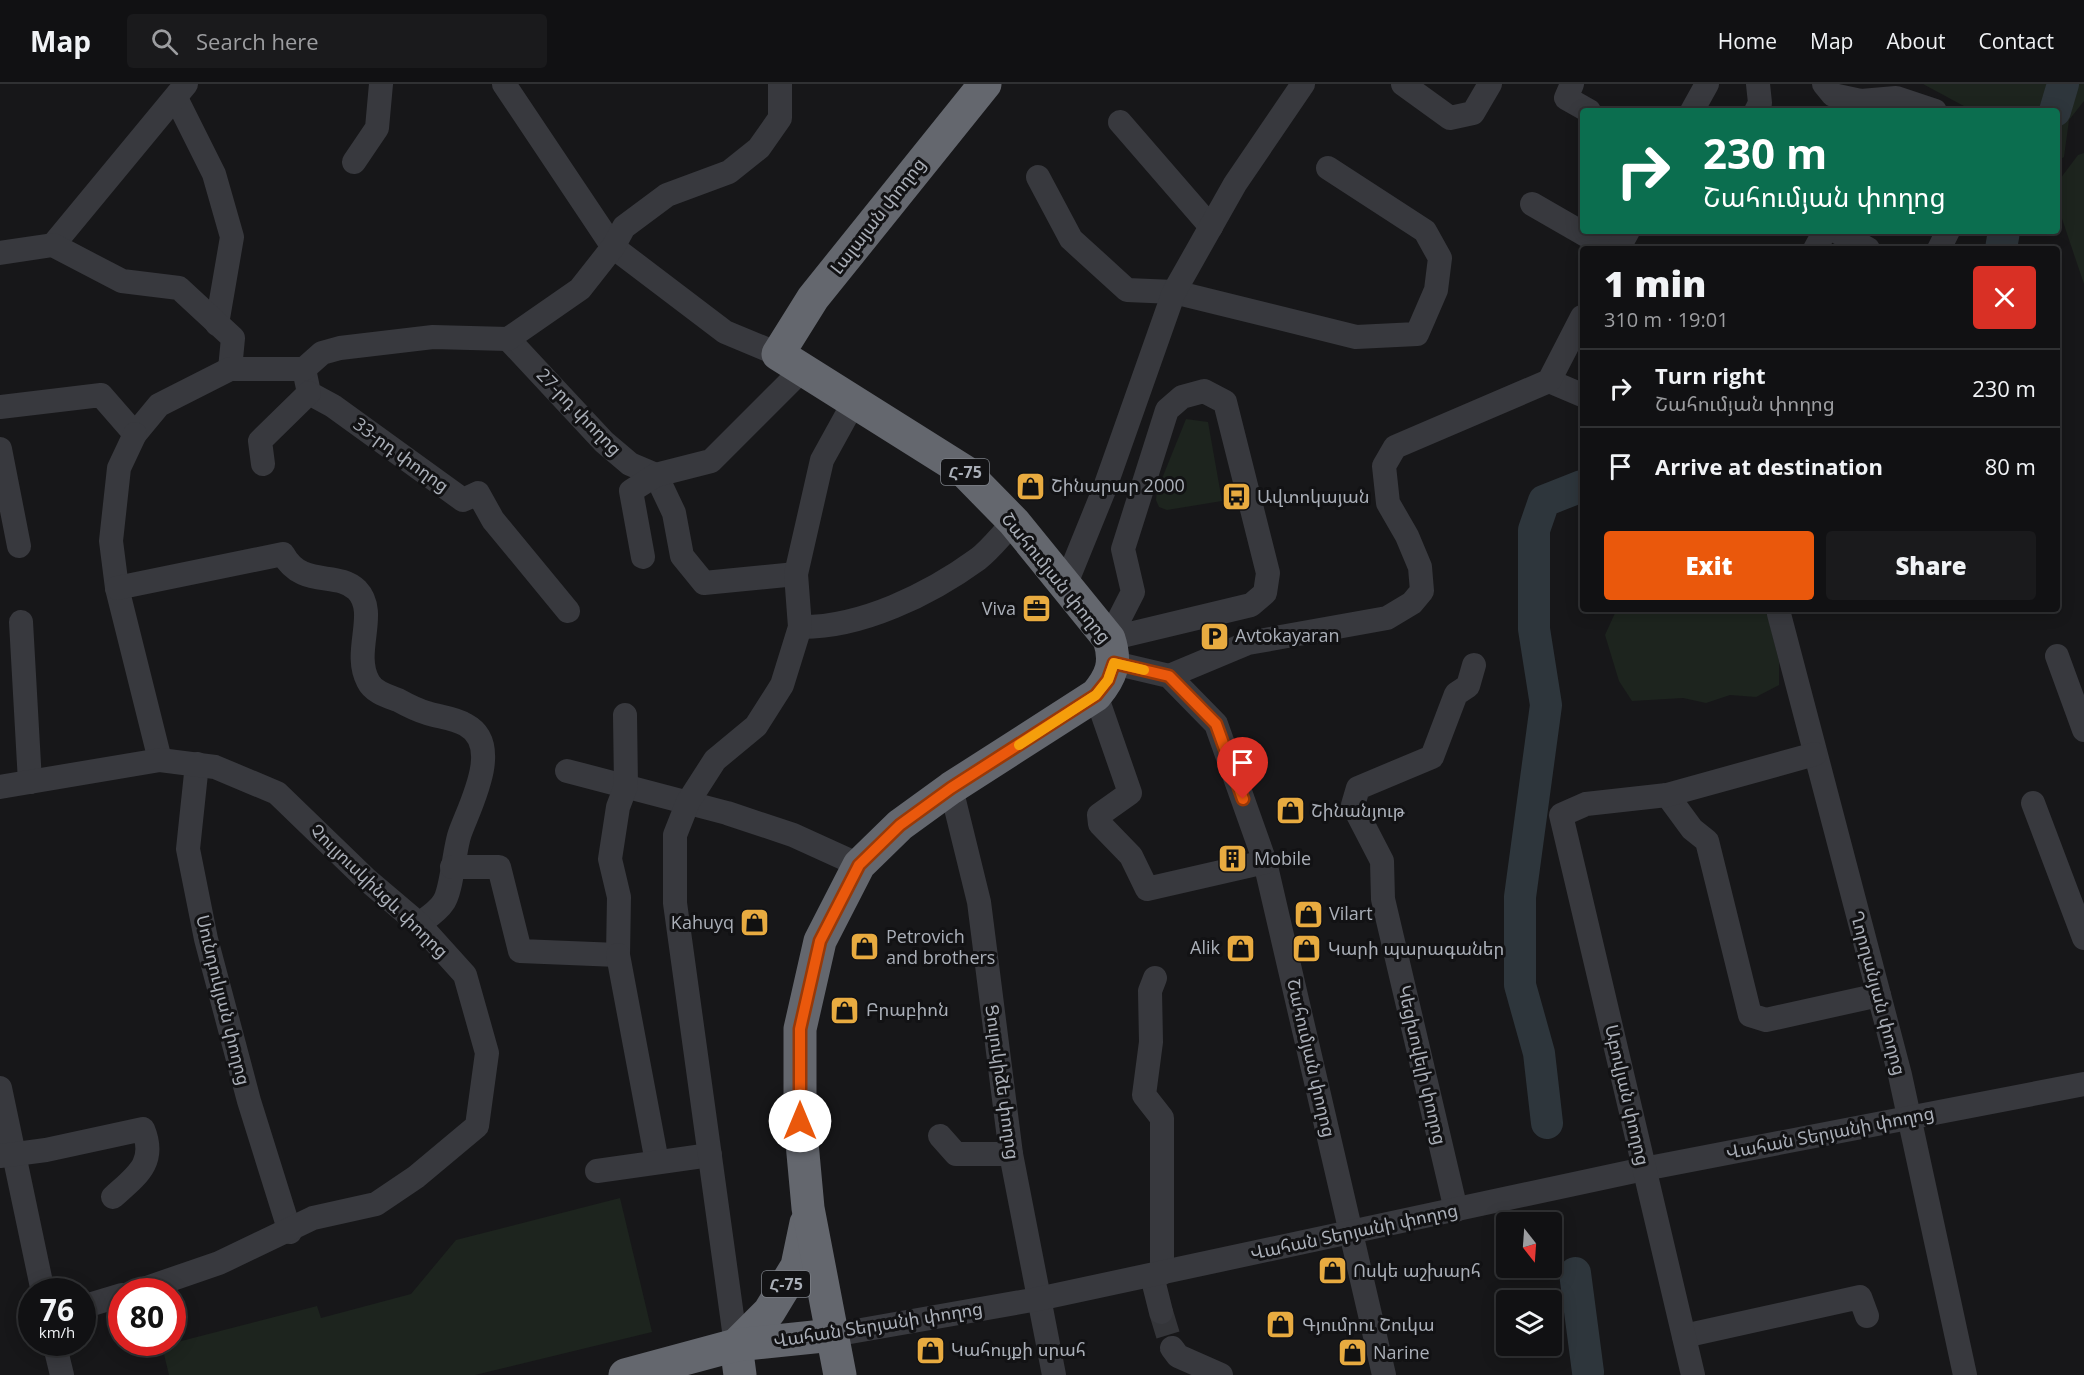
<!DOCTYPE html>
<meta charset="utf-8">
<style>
:root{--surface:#111113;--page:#1a1a1c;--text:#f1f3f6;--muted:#9c9da0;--line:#303133;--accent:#ea580c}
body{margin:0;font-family:"Open Sans","Noto Sans Armenian",sans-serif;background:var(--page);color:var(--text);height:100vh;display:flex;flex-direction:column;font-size:22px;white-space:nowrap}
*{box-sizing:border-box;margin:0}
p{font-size:20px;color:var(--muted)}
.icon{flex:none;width:33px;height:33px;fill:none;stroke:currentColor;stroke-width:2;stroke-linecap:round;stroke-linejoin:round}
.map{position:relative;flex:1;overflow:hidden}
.panel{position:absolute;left:1580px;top:162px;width:480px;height:366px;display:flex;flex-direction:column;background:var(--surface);border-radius:6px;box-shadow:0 3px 15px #0003,0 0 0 2px var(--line)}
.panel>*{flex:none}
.guide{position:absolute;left:1580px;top:24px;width:480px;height:126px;border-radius:6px;box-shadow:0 3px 15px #0003,0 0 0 2px var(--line);background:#0b6e4f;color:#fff;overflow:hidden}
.needle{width:39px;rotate:163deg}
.tools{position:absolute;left:1496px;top:1128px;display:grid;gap:12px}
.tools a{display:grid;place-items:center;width:66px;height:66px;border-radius:6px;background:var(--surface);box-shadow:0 3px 15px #0003,0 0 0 2px var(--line);font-size:30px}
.speed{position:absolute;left:18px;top:1194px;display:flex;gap:12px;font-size:30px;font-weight:700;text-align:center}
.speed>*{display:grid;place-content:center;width:78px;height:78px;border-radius:50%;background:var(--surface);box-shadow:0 3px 15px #0003,0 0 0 2px var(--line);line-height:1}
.speed small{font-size:15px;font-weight:400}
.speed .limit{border:9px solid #d22;background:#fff;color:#111}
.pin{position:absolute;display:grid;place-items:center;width:51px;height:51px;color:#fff;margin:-62px -26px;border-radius:50% 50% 50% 0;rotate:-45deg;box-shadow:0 0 6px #0007}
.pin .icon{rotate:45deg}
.me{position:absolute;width:66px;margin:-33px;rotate:0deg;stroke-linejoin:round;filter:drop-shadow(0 0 4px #0008)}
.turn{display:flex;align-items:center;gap:21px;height:126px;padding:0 24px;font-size:27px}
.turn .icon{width:78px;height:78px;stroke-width:2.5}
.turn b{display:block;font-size:42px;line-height:51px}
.round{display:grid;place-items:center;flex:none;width:63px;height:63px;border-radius:6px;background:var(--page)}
.overview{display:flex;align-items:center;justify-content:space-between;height:102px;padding:0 24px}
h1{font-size:36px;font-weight:800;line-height:45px}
.button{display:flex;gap:12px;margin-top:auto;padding:12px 24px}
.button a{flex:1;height:69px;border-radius:6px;background:var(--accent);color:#fff;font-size:24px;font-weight:800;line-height:69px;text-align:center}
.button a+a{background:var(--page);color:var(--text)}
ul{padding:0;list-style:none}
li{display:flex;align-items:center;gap:18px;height:78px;padding:0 24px;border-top:2px solid var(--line)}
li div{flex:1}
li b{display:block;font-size:22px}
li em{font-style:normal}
header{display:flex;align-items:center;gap:36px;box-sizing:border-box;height:84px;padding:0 30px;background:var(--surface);border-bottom:2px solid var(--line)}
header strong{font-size:28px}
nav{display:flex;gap:33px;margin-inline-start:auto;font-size:21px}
.search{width:420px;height:54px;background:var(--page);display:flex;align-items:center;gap:15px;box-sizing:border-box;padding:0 21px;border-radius:6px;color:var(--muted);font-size:22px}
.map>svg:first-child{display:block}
</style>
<header>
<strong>Map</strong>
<div class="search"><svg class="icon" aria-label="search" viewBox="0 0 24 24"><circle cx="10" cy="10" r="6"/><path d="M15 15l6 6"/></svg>Search here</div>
<nav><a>Home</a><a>Map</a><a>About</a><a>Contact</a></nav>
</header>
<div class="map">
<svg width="2084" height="1291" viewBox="0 0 2084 1291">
<rect width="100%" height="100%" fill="#171719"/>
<g fill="#1d241e">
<polygon points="1923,0 2084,0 2084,17 2069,36 2064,73 2057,77 2056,27 1973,27"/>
<polygon points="2084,69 2084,200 2056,117 2057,99 2078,71"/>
<polygon points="1186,335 1208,338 1222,417 1167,426 1159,423 1156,416 1157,407"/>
<polygon points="1631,525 1766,525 1779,577 1779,601 1756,613 1730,611 1706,619 1683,614 1632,617 1619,597 1605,551 1615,529"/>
<polygon points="620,1114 652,1248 475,1291 169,1291 162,1262 317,1222 321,1234 411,1210 456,1156"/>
</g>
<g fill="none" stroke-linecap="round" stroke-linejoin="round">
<g stroke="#2e363c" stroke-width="32">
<polyline points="2055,27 2063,0"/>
<polyline points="2001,165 2004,147"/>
<polyline points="1547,1039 1539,969 1520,901 1520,813 1546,621 1534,545 1534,446 1544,417 1582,402"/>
<polyline points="1575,1189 1588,1288"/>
</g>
<polyline stroke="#343539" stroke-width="24" stroke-dasharray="24 12" stroke-linecap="butt" points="1161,1228 1172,1264"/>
<g stroke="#38393e" stroke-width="24">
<polyline points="504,0 613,163 725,248 778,270"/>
<polyline points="1403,0 1450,34 1473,29 1490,0"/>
<polyline points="1572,0 1566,14 1589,27"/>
<polyline points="1824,0 1833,11 1861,17 1896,14 1935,27"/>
<polyline points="176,14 214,90 232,153 217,240"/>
<polyline points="1692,27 1707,0"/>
<polyline points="1756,27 1760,19 1758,0"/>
<polyline points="1120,38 1211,143"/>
<polyline points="354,78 377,44 381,0"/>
<polyline points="1038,93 1071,155 1127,206 1174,208 1356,253 1417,250 1436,206 1440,174 1425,147 1328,84"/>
<polyline points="1532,120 1610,165"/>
<polyline points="1836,147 1868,165"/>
<polyline points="53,161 186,0"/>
<polyline points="1618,165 1628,147"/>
<polyline points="1815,165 1825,147"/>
<polyline points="1939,165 1948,147"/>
<polyline points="0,169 53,161 122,197 179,204 233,254 230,285"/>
<polyline points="508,255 604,358 630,380 656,391"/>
<polyline points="304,285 309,309 333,322 463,416 478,409 493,436 568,527"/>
<polyline points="1549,297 1582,311"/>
<polygon points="1204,307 1225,318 1268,489 1265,509 1251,521 1109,555 1133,508 1123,465 1167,326 1182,313"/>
<polyline points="0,323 101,311 135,350 159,321 230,285 304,285 322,269 340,264 433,253 508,255 580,205 613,163 624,143 667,111 729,88 759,64 780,34 780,0"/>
<polyline points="135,350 119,384 111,457 117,504 160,676"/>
<polyline points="0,365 19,462"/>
<polyline points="263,380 260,357 309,309"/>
<polyline points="656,391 674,429 682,472 704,499 796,490"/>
<polyline points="643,473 631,407 656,391 711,377 802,286"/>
<polyline points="1065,502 1104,406 1174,208 1235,100 1303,0"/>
<path d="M117,504l166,-34c19,35 54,16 74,36 22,23 -5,61 11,91 5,11 19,15 30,19 9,5 19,10 29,13 12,4 28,5 39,12 37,20 4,80 -6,108 -6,16 -8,59 -17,70 -5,8 -16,15 -24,21"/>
<polyline points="1779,530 1900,991 1965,1291"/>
<polyline points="21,538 30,698"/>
<path d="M800,543c61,1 130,-33 178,-68 13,-10 24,-25 36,-37"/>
<polyline points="2057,572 2084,646"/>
<polyline points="1114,579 1169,592 1216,640 1265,778 1384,1291"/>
<polyline points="1169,592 1248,559 1387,534 1412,519 1422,507 1420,483 1407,452 1388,419 1384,382 1395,363 1549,297 1582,233"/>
<polyline points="1096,611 1130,709 1099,731 1100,740 1131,772 1147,805 1265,778"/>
<polyline points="197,680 188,765 206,855 249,1017 290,1148"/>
<polyline points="567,687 727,729 793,751 859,781"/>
<polyline points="0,703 160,676 215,683 277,709 366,795 419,840 465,891 487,969 477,1042 416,1093 376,1120 313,1134 219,1179 135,1208"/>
<polyline points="951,704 979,818 1011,1070 1054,1291"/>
<polyline points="1667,711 1692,745 1707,757 1750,931 1766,936 1879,911"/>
<polyline points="2033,719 2084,854"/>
<polyline points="452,783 499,783 520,867 618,871 619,813 610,775 618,723 626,702 625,631"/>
<polyline points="618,871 657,1078"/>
<polyline points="1155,894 1150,907 1151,958 1144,1011 1162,1034 1162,1189"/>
<polyline points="0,1004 43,1208"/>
<polyline points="940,1052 956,1070 1011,1070"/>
<path d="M0,1072l46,-6 97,-21c14,34 -7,47 -30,68"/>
<polyline points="597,1087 710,1071"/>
<polyline points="1456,1126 1383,815 1382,777 1353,721 1358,704 1432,673 1456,610 1468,602 1474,581"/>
<polyline points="1152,1192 1161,1228"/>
<polyline points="82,1223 122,1211"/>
<polyline points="833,1251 1038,1215 1644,1085 2084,1000"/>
<polyline points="1684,1252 1860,1213 1867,1232"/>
<polyline points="54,1258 62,1291"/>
<polyline points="736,1261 675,819 675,751 688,718 715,676 756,642 782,601 800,543 796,490 822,376 854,318"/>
<polyline points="1172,1264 1178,1272 1221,1291"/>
<polyline points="1693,1291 1561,731 1586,720 1667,711 1815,670"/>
</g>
<g stroke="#64676e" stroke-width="33">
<polyline points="736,1261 769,1228 797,1182 806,1139"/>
<polyline points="736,1261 740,1291"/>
<polyline points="625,1291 736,1261 833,1251"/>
<path d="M840,1291l-32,-167 -8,-87v-92l20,-88 39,-76 41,-40 51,-37 145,-93c15,-18 21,-32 13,-56l-95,-117 -50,-51 -186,-117 35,-56 172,-214"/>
</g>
</g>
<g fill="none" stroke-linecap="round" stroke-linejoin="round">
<defs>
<polyline id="route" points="800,1037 800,945 820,857 859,781 900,741 951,704 1096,611 1108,596 1114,579 1169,592 1216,640 1243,715"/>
</defs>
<use href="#route" stroke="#983908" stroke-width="15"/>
<use href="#route" stroke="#ea580c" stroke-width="10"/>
<polyline stroke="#f59e0b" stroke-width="10" points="1019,661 1096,611 1108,596 1114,579 1144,586"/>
</g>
<defs>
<symbol id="shop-square" viewBox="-11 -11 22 22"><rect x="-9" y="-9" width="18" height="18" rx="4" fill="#e8ab40" stroke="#121214"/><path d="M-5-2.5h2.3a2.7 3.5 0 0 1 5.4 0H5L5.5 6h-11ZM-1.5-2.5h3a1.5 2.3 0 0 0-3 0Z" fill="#111"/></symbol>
<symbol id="bus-square" viewBox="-11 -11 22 22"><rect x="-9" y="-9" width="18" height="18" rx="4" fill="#e8ab40" stroke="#121214"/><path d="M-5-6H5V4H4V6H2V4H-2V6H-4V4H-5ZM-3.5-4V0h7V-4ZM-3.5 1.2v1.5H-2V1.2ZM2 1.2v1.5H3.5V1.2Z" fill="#111"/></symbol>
<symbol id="office-square" viewBox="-11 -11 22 22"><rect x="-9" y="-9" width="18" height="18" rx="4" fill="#e8ab40" stroke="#121214"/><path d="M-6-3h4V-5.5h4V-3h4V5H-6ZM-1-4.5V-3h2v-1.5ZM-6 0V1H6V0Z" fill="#111"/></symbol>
<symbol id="parking-square" viewBox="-11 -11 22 22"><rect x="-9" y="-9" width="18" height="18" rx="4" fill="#e8ab40" stroke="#121214"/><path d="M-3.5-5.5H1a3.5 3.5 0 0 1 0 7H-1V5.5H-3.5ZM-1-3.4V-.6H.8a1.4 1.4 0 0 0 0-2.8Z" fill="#111"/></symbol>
<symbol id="building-square" viewBox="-11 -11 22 22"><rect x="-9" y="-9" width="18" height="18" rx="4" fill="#e8ab40" stroke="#121214"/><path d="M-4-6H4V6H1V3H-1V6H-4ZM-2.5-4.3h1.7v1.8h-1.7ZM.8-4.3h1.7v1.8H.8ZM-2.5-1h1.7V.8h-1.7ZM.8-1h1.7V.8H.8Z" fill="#111"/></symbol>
</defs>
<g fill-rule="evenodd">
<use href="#shop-square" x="1014" y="386" width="33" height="33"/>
<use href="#bus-square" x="1220" y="396" width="33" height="33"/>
<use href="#office-square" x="1020" y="508" width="33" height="33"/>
<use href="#parking-square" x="1198" y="536" width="33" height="33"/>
<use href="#shop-square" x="1274" y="710" width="33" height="33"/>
<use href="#building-square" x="1216" y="758" width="33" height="33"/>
<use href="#shop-square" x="1292" y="814" width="33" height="33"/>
<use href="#shop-square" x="738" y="822" width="33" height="33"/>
<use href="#shop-square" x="848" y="846" width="33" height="33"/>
<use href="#shop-square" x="1224" y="848" width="33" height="33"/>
<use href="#shop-square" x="1290" y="848" width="33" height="33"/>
<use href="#shop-square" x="828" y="910" width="33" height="33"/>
<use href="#shop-square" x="1316" y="1170" width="33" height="33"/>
<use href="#shop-square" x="1264" y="1224" width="33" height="33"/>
<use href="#shop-square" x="914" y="1250" width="33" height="33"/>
<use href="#shop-square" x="1336" y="1252" width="33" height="33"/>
</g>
<g text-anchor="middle" stroke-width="6" stroke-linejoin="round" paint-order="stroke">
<g fill="#121214" stroke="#7c8087" stroke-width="1.5">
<rect x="941" y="375" width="48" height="26" rx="4.5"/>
<rect x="762" y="1187" width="48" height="26" rx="4.5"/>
</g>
<g font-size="16" font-weight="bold" fill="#aaafb8">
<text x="965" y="394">Հ-75</text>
<text x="786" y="1206">Հ-75</text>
</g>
<g font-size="18" fill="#aaafb8" stroke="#121214">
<text transform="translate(878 132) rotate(-52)" y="6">Լալայան փողոց</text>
<text transform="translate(579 328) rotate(46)" y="6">27-րդ փողոց</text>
<text transform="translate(401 371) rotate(36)" y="6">33-րդ փողոց</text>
<text transform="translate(1056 494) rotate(51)" y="6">Շահումյան փողոց</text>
<text transform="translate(379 807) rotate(44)" y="6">Չուլյուսկինցև փողոց</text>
<text transform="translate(1878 909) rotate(75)" y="6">Ղորղանյան փողոց</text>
<text transform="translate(223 916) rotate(76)" y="6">Սունդուկյան փողոց</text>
<text transform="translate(1311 974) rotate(77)" y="6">Շահումյան փողոց</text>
<text transform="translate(1422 981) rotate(77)" y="6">Կեցխովելի փողոց</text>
<text transform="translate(1002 998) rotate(82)" y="6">Ցուլուկիձե փողոց</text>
<text transform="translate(1627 1011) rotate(77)" y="6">Աբովյան փողոց</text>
<text transform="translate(1830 1049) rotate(-11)" y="6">Վահան Տերյանի փողոց</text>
<text transform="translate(1354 1148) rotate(-12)" y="6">Վահան Տերյանի փողոց</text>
<text transform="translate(878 1241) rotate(-9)" y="6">Վահան Տերյանի փողոց</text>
</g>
<g font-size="18" fill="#aaafb8" stroke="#121214" text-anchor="start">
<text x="1051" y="408">Շինարար 2000</text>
<text x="1257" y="419">Ավտոկայան</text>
<text x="1016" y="531" text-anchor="end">Viva</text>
<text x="1235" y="558">Avtokayaran</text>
<text x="1311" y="733">Շինանյութ</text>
<text x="1254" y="781">Mobile</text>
<text x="1329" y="836">Vilart</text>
<text x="734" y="845" text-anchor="end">Kahuyq</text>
<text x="886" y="859">Petrovich<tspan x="886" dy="21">and brothers</tspan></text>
<text x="1220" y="870" text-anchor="end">Alik</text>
<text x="1328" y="871">Կարի պարագաներ</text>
<text x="866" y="932">Բրաբիոն</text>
<text x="1353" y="1193">Ոսկե աշխարհ</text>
<text x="1302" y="1247">Գյումրու Շուկա</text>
<text x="951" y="1272">Կահույքի սրահ</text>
<text x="1373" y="1275">Narine</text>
</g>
</g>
</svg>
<div class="tools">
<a><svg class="needle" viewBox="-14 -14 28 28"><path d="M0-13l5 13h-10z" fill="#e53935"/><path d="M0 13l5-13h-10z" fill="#9c9da0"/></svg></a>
<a><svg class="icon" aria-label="layers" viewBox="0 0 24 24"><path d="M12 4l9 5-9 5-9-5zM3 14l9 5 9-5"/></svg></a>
</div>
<div class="speed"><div>76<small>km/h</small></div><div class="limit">80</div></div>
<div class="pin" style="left:1243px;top:715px;background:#d93025"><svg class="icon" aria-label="arrive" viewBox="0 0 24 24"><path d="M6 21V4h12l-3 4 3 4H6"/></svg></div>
<svg class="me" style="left:800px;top:1037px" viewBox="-20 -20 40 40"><circle r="19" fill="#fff"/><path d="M0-13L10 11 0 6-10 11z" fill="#ea580c"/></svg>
<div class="guide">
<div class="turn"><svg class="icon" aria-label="right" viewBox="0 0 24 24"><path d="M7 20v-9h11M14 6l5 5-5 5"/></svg><div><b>230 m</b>Շահումյան փողոց</div></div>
</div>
<section class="panel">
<div class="overview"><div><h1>1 min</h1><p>310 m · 19:01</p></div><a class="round" style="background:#d93025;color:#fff"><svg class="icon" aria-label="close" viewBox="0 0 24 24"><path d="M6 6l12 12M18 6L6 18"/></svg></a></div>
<ul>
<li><svg class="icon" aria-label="right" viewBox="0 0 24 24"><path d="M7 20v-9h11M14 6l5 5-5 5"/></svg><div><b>Turn right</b><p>Շահումյան փողոց</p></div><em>230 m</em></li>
<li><svg class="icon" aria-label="arrive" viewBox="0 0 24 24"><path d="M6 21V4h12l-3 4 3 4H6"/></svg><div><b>Arrive at destination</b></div><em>80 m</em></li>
</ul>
<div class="button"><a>Exit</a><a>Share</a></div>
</section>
</div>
